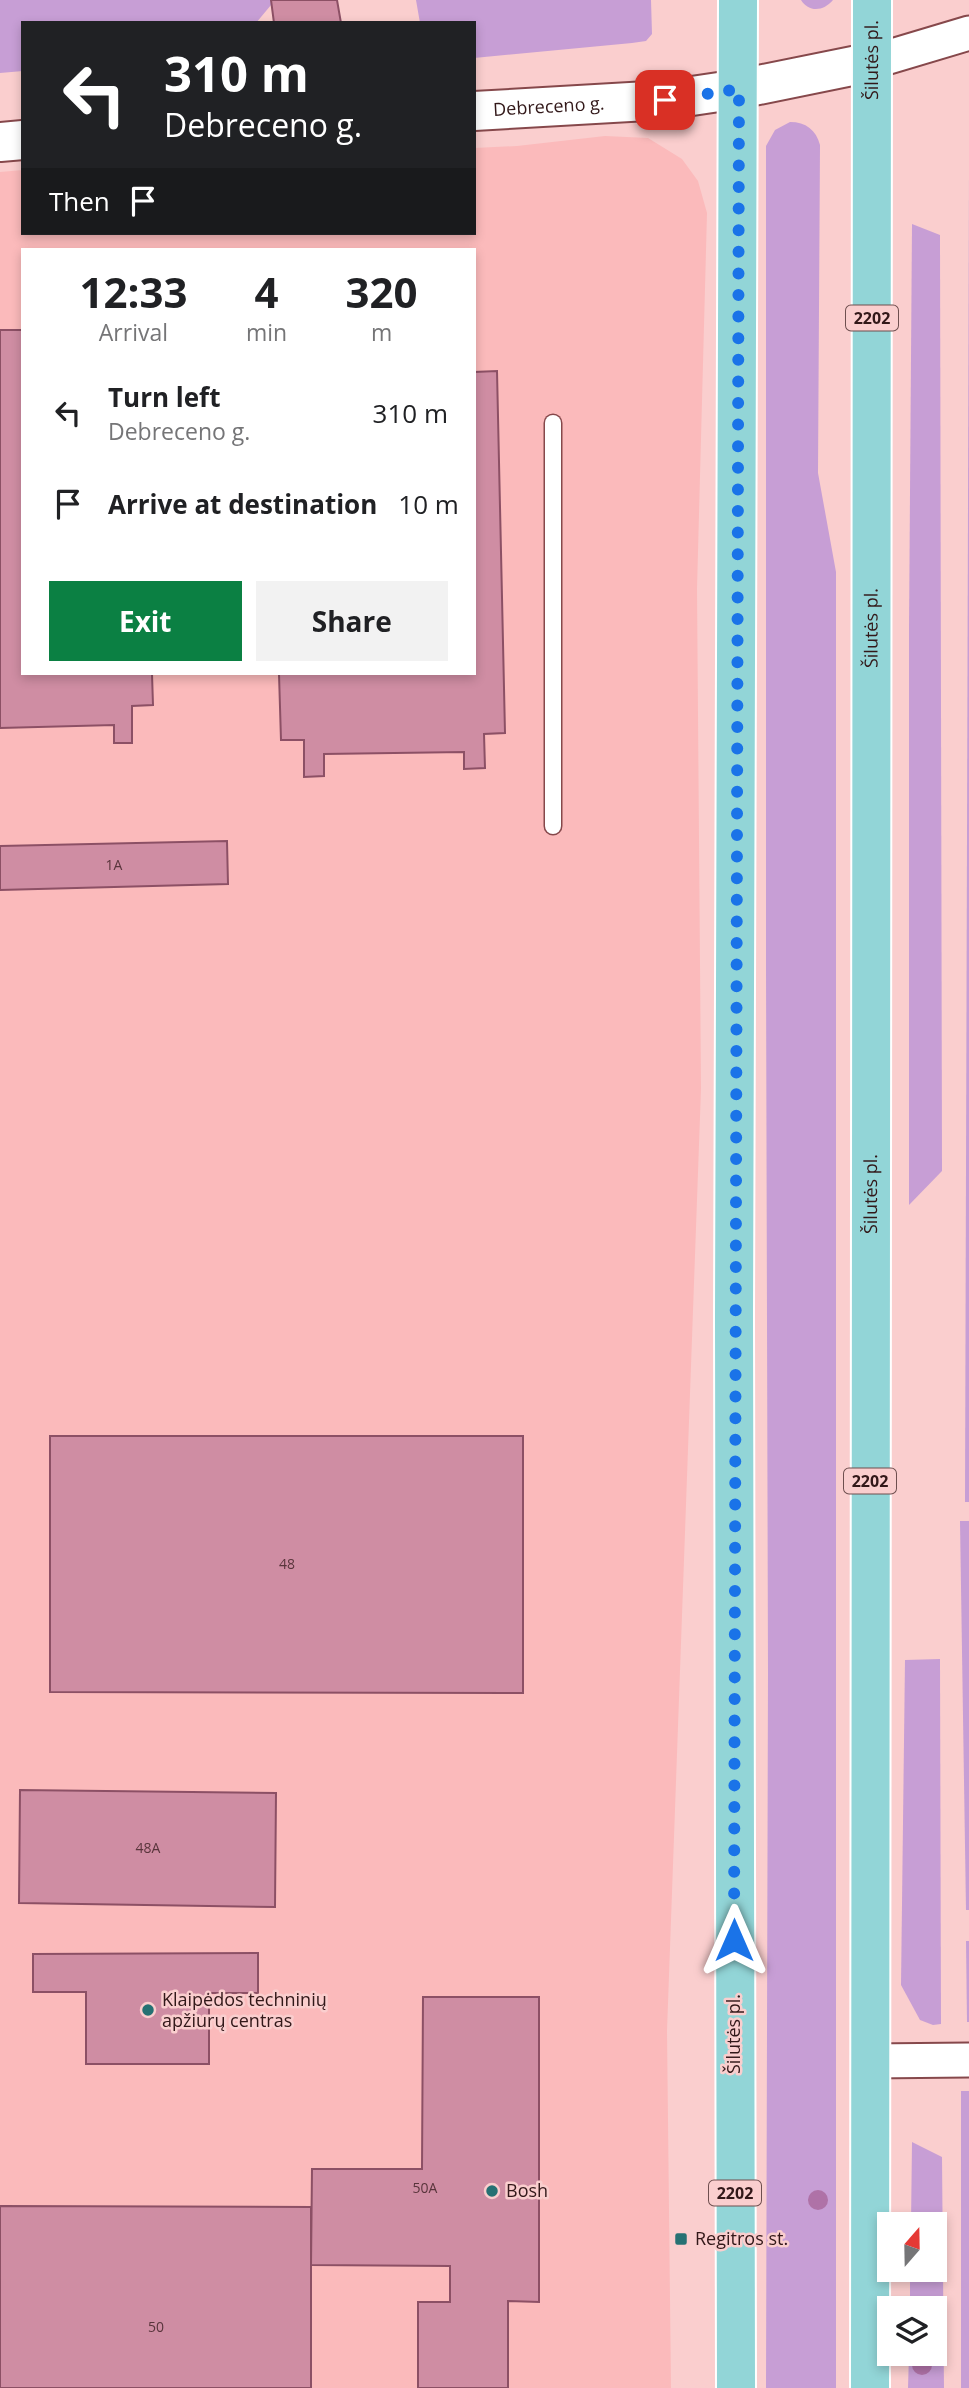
<!DOCTYPE html>
<meta charset="utf-8">
<style>
:root{--surface:#fff;--page:#f2f2f2;--text:#202124;--muted:#757577;--accent:#0b8043}
body{margin:0;font-family:"Open Sans",sans-serif;background:var(--page);color:var(--text);height:100vh;display:flex;flex-direction:column;font-size:26px;white-space:nowrap}
*{box-sizing:border-box;margin:0}
p{font-size:23px;color:var(--muted)}
.icon{flex:none;width:38px;height:38px;fill:none;stroke:currentColor;stroke-width:2;stroke-linecap:round;stroke-linejoin:round}
.map{position:relative;flex:1;overflow:hidden}
.panel{position:absolute;left:21px;top:248px;width:455px;height:427px;display:flex;flex-direction:column;background:var(--surface);border-radius:0px;box-shadow:0 4px 10px #0003}
.panel>*{flex:none}
.banner{position:absolute;left:21px;top:21px;width:455px;height:214px;border-radius:0px;box-shadow:0 4px 10px #0003;background:#202124;color:#fff;overflow:hidden}
.needle{width:46px;rotate:20deg}
.fabs{position:absolute;left:877px;top:2212px;display:grid;gap:14px}
.fabs a{display:grid;place-items:center;width:70px;height:70px;border-radius:0px;background:var(--surface);box-shadow:0 4px 10px #0003;font-size:35px}
.pin{position:absolute;display:grid;place-items:center;width:60px;height:60px;color:#fff;margin:-30px;border-radius:14px;box-shadow:0 4px 10px #0006}
.me{position:absolute;width:77px;margin:-38px;rotate:0deg;stroke-linejoin:round;filter:drop-shadow(0 0 5px #0008)}
.turn{display:flex;align-items:center;gap:24px;height:147px;padding:0 28px;font-size:32px}
.turn .icon{width:91px;height:91px;stroke-width:2.5}
.turn b{display:block;font-size:49px;line-height:60px}
.then{display:flex;align-items:center;height:66px;padding:0 28px;background:#0003;gap:14px;font-size:26px}
.eta{display:flex;justify-content:space-evenly;align-items:center;height:119px;text-align:center}
.eta b{font-size:42px;font-weight:700;line-height:49px}
.button{display:flex;gap:14px;margin-top:auto;padding:14px 28px}
.button a{flex:1;height:80px;border-radius:0px;background:var(--accent);color:#fff;font-size:28px;font-weight:700;line-height:80px;text-align:center}
.button a+a{background:var(--page);color:var(--text)}
ul{padding:0;list-style:none}
li{display:flex;align-items:center;gap:21px;height:91px;padding:0 28px}
li div{flex:1}
li b{display:block;font-size:26px}
li em{font-style:normal}
.map>svg:first-child{display:block}
</style>
<div class="map">
<svg width="969" height="2388" viewBox="0 0 969 2388">
<rect width="100%" height="100%" fill="#facece"/>
<path fill="#fbbabb" fill-rule="evenodd" d="M605,136l43,2 34,21 16,22 9,32 -10,376 4,500 -34,942 4,357h-671v-2216l23,-2v63h451v-85l43,-2zM23,250h451v424h-451z"/>
<g fill="#c79ed5">
<polygon points="0,0 271,0 271,5 256,23 23,23 23,71 0,73"/>
<polygon points="416,0 651,0 652,34 646,41 632,43 474,58 474,23 420,23"/>
<path d="M801,0h32c-9,11 -24,13 -32,0z"/>
<path d="M790,122c16,0 26,8 30,23l-2,328 18,99v1816h-70l2,-715 -2,-706v-821l9,-16z"/>
<polygon points="969,170 969,1502 965,1502"/>
<polygon points="912,224 940,235 942,1171 909,1205 909,629"/>
<polygon points="960,1521 969,1521 969,1910 966,1910"/>
<polygon points="940,1659 941,2024 933,2025 920,2020 901,1985 905,1660"/>
<polygon points="966,1941 969,1941 969,2022 967,2022"/>
<rect x="961" y="2091" width="8" height="297"/>
<polygon points="912,2142 942,2157 944,2388 908,2388 909,2354 934,2354 934,2308 910,2308 910,2270 934,2270 934,2224 911,2224"/>
</g>
<g fill="#cf8da3" stroke="#8c5065" stroke-width="2">
<polygon points="271,0 337,0 341,23 274,23"/>
<polygon points="0,330 23,330 23,674 152,674 153,705 132,706 132,743 114,743 114,725 0,728"/>
<polygon points="497,371 505,733 484,734 485,768 464,769 464,752 324,754 324,776 304,777 304,740 281,740 279,674 474,674 474,372"/>
<polygon points="227,841 228,884 0,890 0,846"/>
<polygon points="50,1436 523,1436 523,1693 50,1692"/>
<polygon points="20,1790 276,1793 275,1907 19,1903"/>
<polygon points="258,1953 258,1993 209,1993 209,2064 86,2064 86,1992 33,1992 33,1954"/>
<polygon points="423,1997 539,1997 539,2302 508,2301 508,2388 418,2388 418,2302 450,2302 450,2266 311,2265 312,2169 422,2169"/>
<polygon points="0,2206 311,2207 311,2388 0,2388"/>
</g>
<g fill="none" stroke-linecap="round" stroke-linejoin="round">
<defs>
<polyline id="service" points="553,423 553,826"/>
<g id="minor">
<polyline points="872,62 969,33"/>
<polyline points="870,2061 969,2060"/>
</g>
<g id="tertiary">
<path id="s1" d="M474,111l191,-11 74,-11 133,-27"/>
<polyline points="0,142 23,140"/>
</g>
<g id="primary">
<polyline points="736,2388 734,1317 738,0"/>
<path id="s2" d="M870,2388l2,-2388"/>
</g>
</defs>
<use href="#service" stroke="#86484b" stroke-width="19"/>
<use href="#minor" stroke="#86484b" stroke-width="37"/>
<use href="#tertiary" stroke="#86484b" stroke-width="42"/>
<use href="#primary" stroke="#fff" stroke-width="42"/>
<use href="#service" stroke="#fff" stroke-width="16"/>
<use href="#minor" stroke="#fff" stroke-width="33"/>
<use href="#tertiary" stroke="#fff" stroke-width="38"/>
<use href="#primary" stroke="#92d5d7" stroke-width="38"/>
</g>
<g fill="#af72a7">
<circle cx="818" cy="2200" r="10"/>
<circle cx="922" cy="2365" r="10"/>
</g>
<g fill="none" stroke-linecap="round" stroke-linejoin="round">
<polyline stroke="#1a73e8" stroke-width="12" stroke-dasharray="0 21.6" points="665,100 739,89 734,1940"/>
</g>
<g fill="#267173" stroke="#facece" stroke-width="2.5">
<circle cx="148" cy="2010" r="7"/>
<circle cx="492" cy="2191" r="7"/>
<rect x="674" y="2232" width="14" height="14" rx="3.5"/>
</g>
<g text-anchor="middle" stroke-width="5" stroke-linejoin="round" paint-order="stroke">
<g font-size="14" fill="#59353c">
<text x="114" y="870">1A</text>
<text x="287" y="1569">48</text>
<text x="148" y="1853">48A</text>
<text x="425" y="2193">50A</text>
<text x="156" y="2332">50</text>
</g>
<g fill="#facece" stroke="#6e4f4f" stroke-width="2">
<rect x="846" y="305.5" width="52" height="25" rx="5"/>
<rect x="844" y="1468.5" width="52" height="25" rx="5"/>
<rect x="709" y="2180.5" width="52" height="25" rx="5"/>
</g>
<g font-size="16" font-weight="bold" fill="#321819">
<text x="872" y="324">2202</text>
<text x="870" y="1487">2202</text>
<text x="735" y="2199">2202</text>
</g>
<g font-size="18" fill="#321819" stroke="#facece">
<text dy="6" stroke="none"><textPath href="#s2" startOffset="2328">Šilutės pl.</textPath></text>
<text dy="6" stroke="none"><textPath href="#s1" startOffset="75">Debreceno g.</textPath></text>
<text dy="6" stroke="none"><textPath href="#s2" startOffset="1760">Šilutės pl.</textPath></text>
<text dy="6" stroke="none"><textPath href="#s2" startOffset="1194">Šilutės pl.</textPath></text>
<text transform="translate(734 2034) rotate(-90)" y="6">Šilutės pl.</text>
</g>
<g font-size="18" fill="#321819" stroke="#facece" text-anchor="start">
<text x="162" y="2006">Klaipėdos techninių<tspan x="162" dy="21">apžiurų centras</tspan></text>
<text x="506" y="2197">Bosh</text>
<text x="695" y="2245">Regitros st.</text>
</g>
</g>
</svg>
<div class="fabs">
<a><svg class="needle" viewBox="-14 -14 28 28"><path d="M0-13l5 13h-10z" fill="#e53935"/><path d="M0 13l5-13h-10z" fill="#757577"/></svg></a>
<a><svg class="icon" aria-label="layers" viewBox="0 0 24 24"><path d="M12 4l9 5-9 5-9-5zM3 14l9 5 9-5"/></svg></a>
</div>
<div class="pin" style="left:665px;top:100px;background:#d93025"><svg class="icon" aria-label="arrive" viewBox="0 0 24 24"><path d="M6 21V4h12l-3 4 3 4H6"/></svg></div>
<svg class="me" style="left:734px;top:1940px" viewBox="-20 -20 40 40"><path d="M0-17L14 15 0 8-14 15z" fill="#1a73e8" stroke="#fff" stroke-width="4"/></svg>
<div class="banner">
<div class="turn"><svg class="icon" aria-label="left" viewBox="0 0 24 24"><path d="M17 20v-9H6M10 6l-5 5 5 5"/></svg><div><b>310 m</b>Debreceno g.</div></div>
<div class="then">Then<svg class="icon" aria-label="arrive" viewBox="0 0 24 24"><path d="M6 21V4h12l-3 4 3 4H6"/></svg></div>
</div>
<section class="panel">
<div class="eta">
<div><b>12:33</b><p>Arrival</p></div>
<div><b>4</b><p>min</p></div>
<div><b>320</b><p>m</p></div>
</div>
<ul>
<li><svg class="icon" aria-label="left" viewBox="0 0 24 24"><path d="M17 20v-9H6M10 6l-5 5 5 5"/></svg><div><b>Turn left</b><p>Debreceno g.</p></div><em>310 m</em></li>
<li><svg class="icon" aria-label="arrive" viewBox="0 0 24 24"><path d="M6 21V4h12l-3 4 3 4H6"/></svg><div><b>Arrive at destination</b></div><em>10 m</em></li>
</ul>
<div class="button"><a>Exit</a><a>Share</a></div>
</section>
</div>
